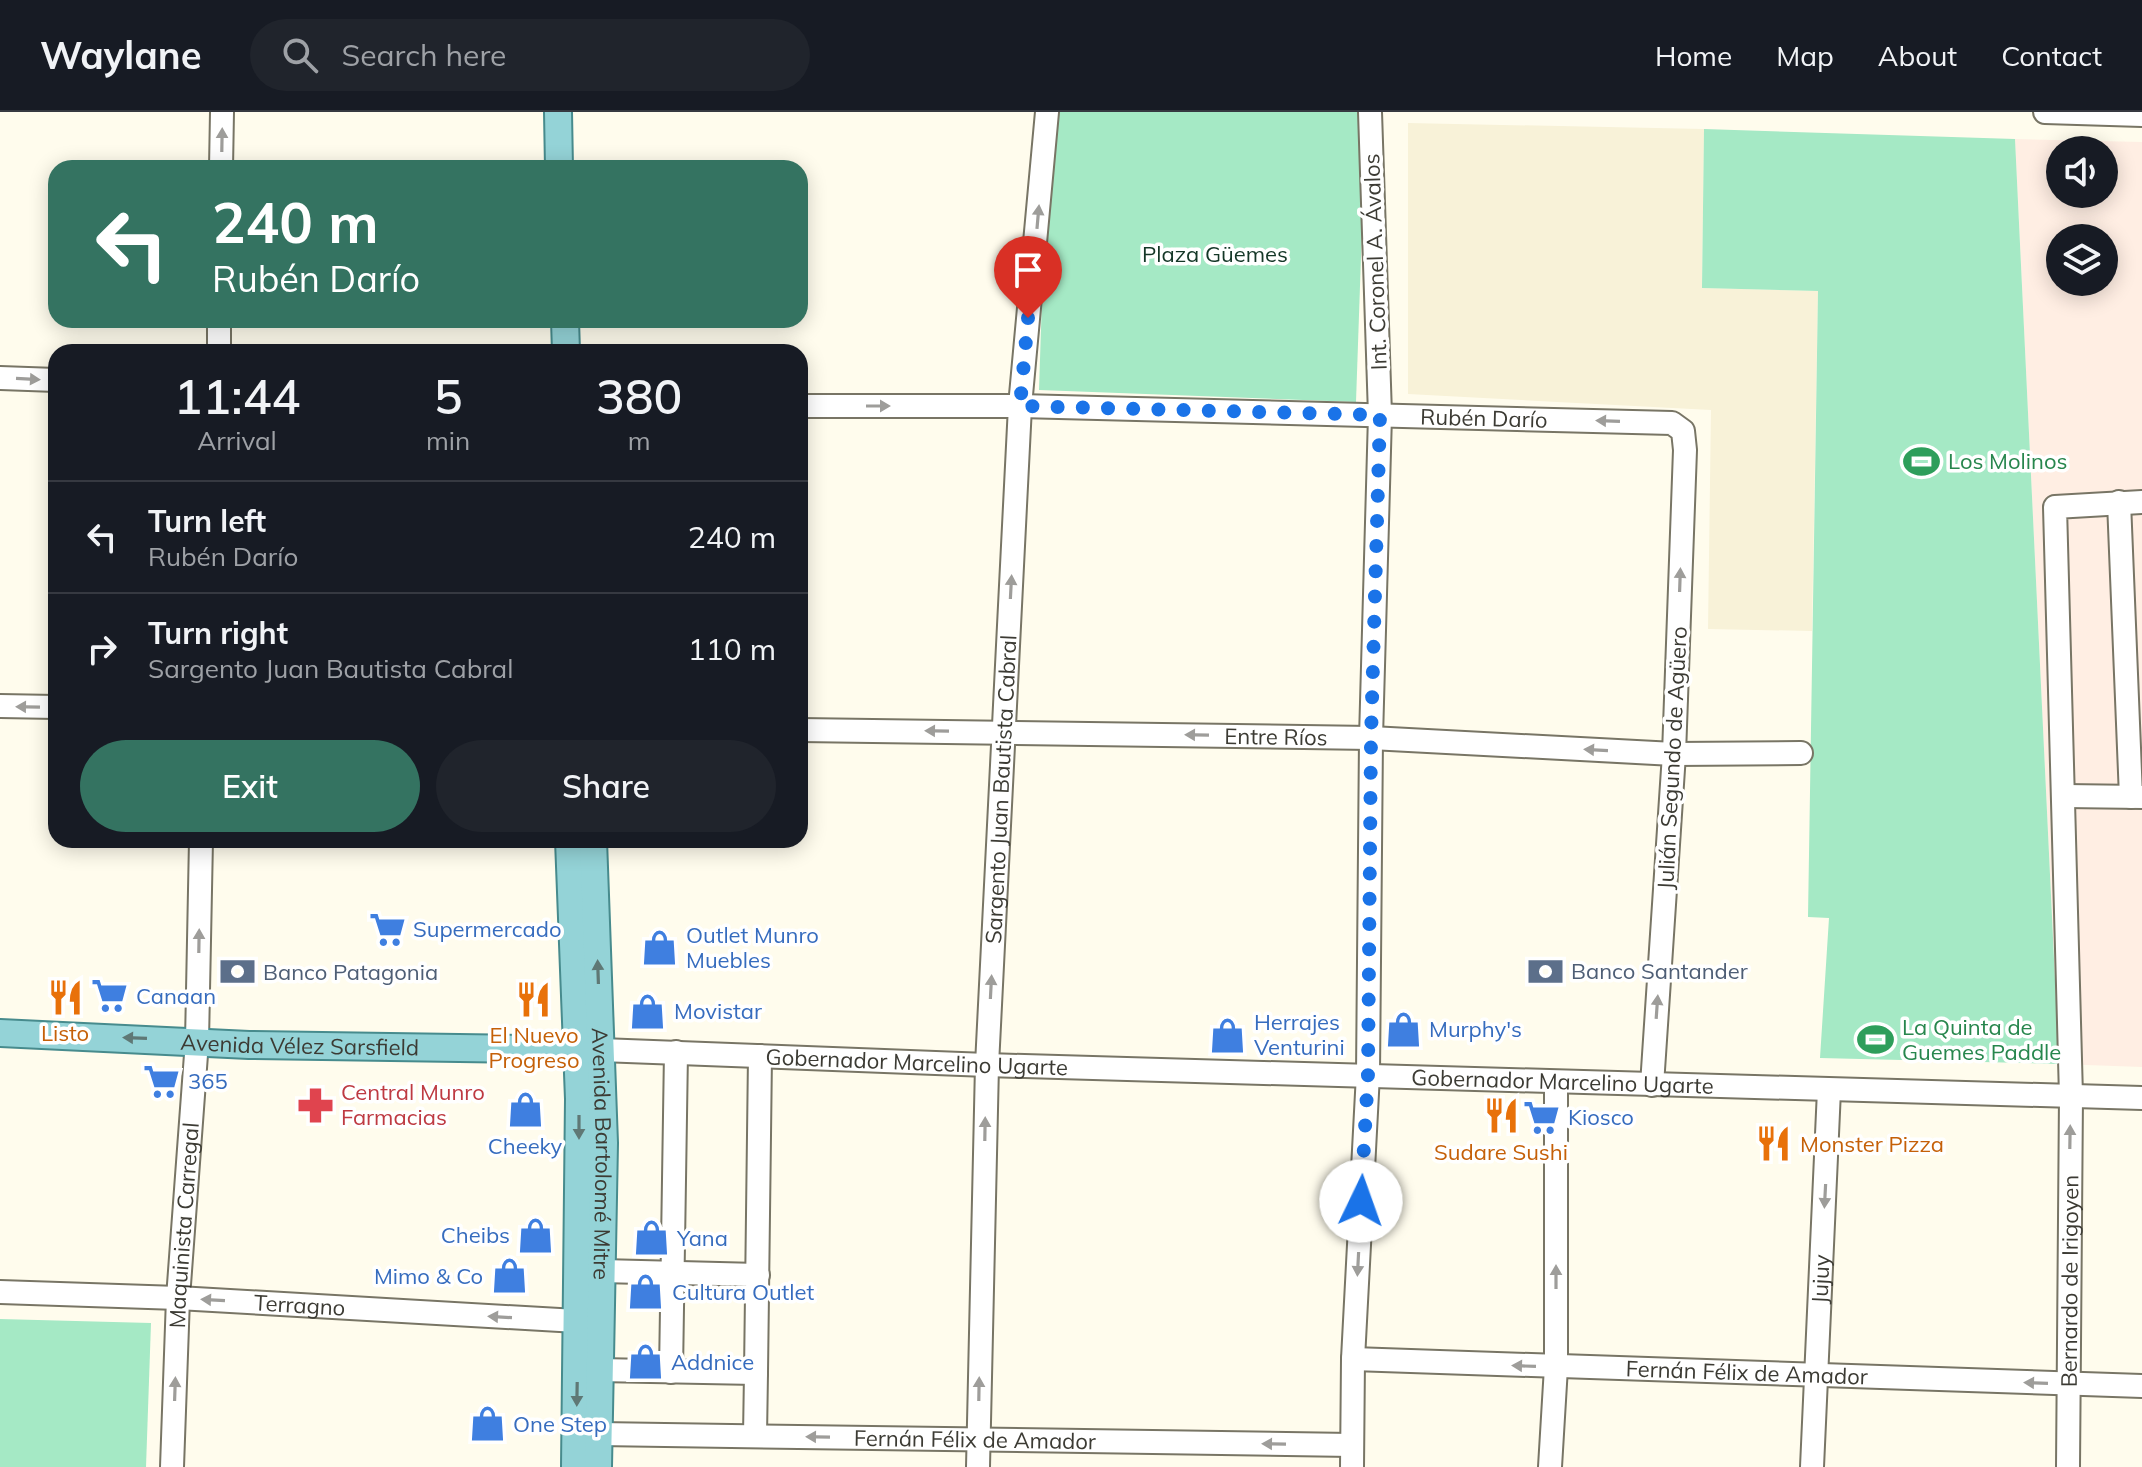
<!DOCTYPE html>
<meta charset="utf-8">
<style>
:root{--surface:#171b24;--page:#20242c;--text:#f1f3f6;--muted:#9ea1a6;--line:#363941;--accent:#347361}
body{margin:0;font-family:Mulish,sans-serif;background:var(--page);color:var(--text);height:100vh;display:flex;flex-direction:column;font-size:30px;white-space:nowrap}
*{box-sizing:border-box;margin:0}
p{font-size:26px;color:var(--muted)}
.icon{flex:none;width:44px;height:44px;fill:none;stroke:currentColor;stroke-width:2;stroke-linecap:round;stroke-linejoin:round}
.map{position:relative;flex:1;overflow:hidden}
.drawer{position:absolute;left:48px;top:232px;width:760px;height:504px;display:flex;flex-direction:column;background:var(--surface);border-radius:24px;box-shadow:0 4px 20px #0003}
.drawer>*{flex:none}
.top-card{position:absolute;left:48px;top:48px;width:760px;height:168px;border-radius:24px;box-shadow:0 4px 20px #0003;background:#347361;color:#fff;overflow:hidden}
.buttons{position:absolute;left:2046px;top:24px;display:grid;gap:16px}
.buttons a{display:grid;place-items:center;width:72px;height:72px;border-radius:50%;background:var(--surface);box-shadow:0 4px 20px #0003;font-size:40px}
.pin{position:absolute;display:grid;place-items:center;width:68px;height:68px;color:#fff;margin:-82px -34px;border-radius:50% 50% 50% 0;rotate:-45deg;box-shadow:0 0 8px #0007}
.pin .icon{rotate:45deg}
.me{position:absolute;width:88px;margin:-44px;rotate:3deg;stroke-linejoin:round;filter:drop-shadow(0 0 6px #0008)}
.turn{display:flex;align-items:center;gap:28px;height:168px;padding:0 32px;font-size:36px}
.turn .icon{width:104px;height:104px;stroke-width:2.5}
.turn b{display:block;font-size:56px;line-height:68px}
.eta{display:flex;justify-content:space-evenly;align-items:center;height:136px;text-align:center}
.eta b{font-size:48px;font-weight:600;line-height:56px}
.action{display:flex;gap:16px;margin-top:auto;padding:16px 32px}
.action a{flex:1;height:92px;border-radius:48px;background:var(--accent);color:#fff;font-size:32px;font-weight:600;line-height:92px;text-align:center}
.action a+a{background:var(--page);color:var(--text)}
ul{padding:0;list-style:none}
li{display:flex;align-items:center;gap:24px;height:112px;padding:0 32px;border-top:2px solid var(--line)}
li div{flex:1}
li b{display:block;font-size:30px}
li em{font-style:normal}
header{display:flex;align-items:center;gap:48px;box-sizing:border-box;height:112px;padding:0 40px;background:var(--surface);border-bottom:2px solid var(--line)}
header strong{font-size:38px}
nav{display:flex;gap:44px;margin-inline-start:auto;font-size:28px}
.search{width:560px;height:72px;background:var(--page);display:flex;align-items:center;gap:20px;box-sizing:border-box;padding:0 28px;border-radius:44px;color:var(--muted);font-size:30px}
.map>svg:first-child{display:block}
</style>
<header>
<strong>Waylane</strong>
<div class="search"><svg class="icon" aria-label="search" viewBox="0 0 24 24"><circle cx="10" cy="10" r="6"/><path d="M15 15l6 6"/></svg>Search here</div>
<nav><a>Home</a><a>Map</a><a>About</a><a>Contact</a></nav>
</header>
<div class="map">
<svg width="2142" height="1355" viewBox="0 0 2142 1355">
<rect width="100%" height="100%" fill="#fffced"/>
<path fill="#ffeee3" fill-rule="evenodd" d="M2015,27l127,3v925l-83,-3zM2060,38h44v44h-44zM2060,126h44v44h-44z"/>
<polygon fill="#f8f2d8" points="1408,11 1704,17 1702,176 1818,179 1812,519 1708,517 1711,298 1408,282"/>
<g fill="#a5e9c5">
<polygon points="1048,0 1366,0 1356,290 1039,278"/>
<polygon points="1704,17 2015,27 2059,952 1820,946 1829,806 1808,805 1818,179 1702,176"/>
<polygon points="0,1207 151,1211 146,1355 0,1355"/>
</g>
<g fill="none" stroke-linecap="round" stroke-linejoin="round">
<defs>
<g id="minor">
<polyline points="2045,0 2142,3"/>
<polyline points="221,56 222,0"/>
<polyline points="219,240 219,208"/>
<polyline points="0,266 56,268"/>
<path id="s1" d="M800,294h220l652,17 11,8 2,19 -11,304 -22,331"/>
<polyline points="2119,390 2131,685"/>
<polyline points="0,594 56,595"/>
<path id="s2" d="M800,618l571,8 303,16 127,-1"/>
<polyline points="2065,684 2142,685"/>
<path id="s3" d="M601,938l386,15 1155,33"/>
<polyline points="602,1159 758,1163"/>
<path id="s4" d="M0,1180l178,6 416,24"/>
<path id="s5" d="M1353,1247l789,27"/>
<polyline points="598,1258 756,1261 760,944"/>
<polyline points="671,1260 676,940"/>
<path id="s6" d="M599,1322l753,11"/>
<polyline points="755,1324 756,1261"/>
<path id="s7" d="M172,1355l6,-169 19,-257 4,-201"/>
<path id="s8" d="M978,1355l9,-402 33,-659 27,-294"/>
<polyline points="1352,1355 1353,1247 1368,962 1371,626 1380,303 1370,0"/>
<polyline points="1550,1355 1556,1255 1556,970"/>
<path id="s9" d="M1812,1355l17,-377"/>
<path id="s10" d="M2068,1355l3,-371 -16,-589 87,-5"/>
</g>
<g id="major">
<polyline points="558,0 559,56"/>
<polyline points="565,208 566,240"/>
<polyline points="569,728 579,987 575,1355"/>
<path id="s11" d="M593,728l11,303 -6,324"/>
<path id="s12" d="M0,921l249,12 343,5"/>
</g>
</defs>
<use href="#minor" stroke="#787565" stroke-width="26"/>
<use href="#major" stroke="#478b8d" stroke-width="30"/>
<use href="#minor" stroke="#fff" stroke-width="22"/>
<use href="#major" stroke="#94d3d7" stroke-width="26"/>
</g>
<defs><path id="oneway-solid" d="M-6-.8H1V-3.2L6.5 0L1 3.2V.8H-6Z" transform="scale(2)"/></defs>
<g fill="#9e9d9a">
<use href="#oneway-solid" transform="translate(222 28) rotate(-89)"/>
<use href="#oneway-solid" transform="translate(1038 105) rotate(-85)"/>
<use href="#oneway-solid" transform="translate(28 267) rotate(3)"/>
<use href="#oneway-solid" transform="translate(878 294)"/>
<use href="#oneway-solid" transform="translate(1608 309) rotate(-178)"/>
<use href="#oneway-solid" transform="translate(1680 468) rotate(-88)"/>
<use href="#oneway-solid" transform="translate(1011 475) rotate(-87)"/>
<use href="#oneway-solid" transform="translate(28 595) rotate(-179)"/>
<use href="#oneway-solid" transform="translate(937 619) rotate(-179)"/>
<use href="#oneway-solid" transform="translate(1197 623) rotate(-179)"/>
<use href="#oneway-solid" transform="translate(1596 638) rotate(-177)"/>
<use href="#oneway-solid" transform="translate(199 829) rotate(-89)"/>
<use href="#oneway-solid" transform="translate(991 875) rotate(-87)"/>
<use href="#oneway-solid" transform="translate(1657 895) rotate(-86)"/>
<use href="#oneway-solid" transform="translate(985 1017) rotate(-89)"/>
<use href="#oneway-solid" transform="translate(2070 1025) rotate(-89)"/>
<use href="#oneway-solid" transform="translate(1825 1084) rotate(93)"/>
<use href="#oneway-solid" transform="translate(1358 1152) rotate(93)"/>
<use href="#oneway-solid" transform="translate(1556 1165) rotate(-90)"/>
<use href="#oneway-solid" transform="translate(213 1188) rotate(-177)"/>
<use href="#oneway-solid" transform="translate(500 1205) rotate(-177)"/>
<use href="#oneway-solid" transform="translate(1524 1254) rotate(-178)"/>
<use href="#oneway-solid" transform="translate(2036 1271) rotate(-178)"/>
<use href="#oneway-solid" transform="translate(175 1277) rotate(-88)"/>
<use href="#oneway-solid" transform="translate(979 1277) rotate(-89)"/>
<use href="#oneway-solid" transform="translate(818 1325) rotate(-179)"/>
<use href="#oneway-solid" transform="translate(1274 1332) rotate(-179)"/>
</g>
<g fill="#5f7875">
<use href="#oneway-solid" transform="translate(598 860) rotate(-92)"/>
<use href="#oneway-solid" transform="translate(135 926) rotate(-178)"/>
<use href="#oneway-solid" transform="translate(579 1015) rotate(90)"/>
<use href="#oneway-solid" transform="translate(577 1282) rotate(91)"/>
</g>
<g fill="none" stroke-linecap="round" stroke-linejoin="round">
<polyline stroke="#1a73e8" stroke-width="14" stroke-dasharray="0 25.2" points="1028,206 1020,294 1380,303 1371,626 1368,962 1361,1089"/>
</g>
<defs>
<symbol id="stadium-bare" viewBox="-9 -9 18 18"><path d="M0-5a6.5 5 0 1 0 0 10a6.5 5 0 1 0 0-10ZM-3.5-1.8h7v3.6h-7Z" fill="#2e9e5b" stroke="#fff" stroke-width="2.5" paint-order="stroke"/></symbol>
<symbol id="supermarket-bare" viewBox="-9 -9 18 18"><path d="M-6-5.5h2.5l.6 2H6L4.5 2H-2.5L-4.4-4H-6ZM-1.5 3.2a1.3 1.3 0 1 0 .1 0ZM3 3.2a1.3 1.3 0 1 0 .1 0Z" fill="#3f7fe0" stroke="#fff" stroke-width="2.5" paint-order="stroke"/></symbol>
<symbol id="shop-bare" viewBox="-9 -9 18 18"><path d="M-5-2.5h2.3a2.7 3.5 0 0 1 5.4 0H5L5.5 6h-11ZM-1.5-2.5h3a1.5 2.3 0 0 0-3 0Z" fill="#3f7fe0" stroke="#fff" stroke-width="2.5" paint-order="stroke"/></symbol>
<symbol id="bank-bare" viewBox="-9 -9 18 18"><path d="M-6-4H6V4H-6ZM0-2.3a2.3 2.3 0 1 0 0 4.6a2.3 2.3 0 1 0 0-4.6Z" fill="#5c6f8a" stroke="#fff" stroke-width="2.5" paint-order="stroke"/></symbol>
<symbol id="restaurant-bare" viewBox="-9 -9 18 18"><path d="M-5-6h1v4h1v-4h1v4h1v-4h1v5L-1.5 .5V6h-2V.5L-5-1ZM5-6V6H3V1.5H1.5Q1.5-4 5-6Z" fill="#e8710a" stroke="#fff" stroke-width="2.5" paint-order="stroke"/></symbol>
<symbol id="pharmacy-bare" viewBox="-9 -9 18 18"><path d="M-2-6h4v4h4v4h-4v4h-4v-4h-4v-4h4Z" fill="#e0444e" stroke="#fff" stroke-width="2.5" paint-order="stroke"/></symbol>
</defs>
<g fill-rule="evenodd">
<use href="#stadium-bare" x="1896" y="324" width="51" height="51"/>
<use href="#supermarket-bare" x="362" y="792" width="51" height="51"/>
<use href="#shop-bare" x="634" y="810" width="51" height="51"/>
<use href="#bank-bare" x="1520" y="834" width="51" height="51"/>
<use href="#bank-bare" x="212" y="834" width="51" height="51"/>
<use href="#supermarket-bare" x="84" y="858" width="51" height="51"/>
<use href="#restaurant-bare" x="40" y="860" width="51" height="51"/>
<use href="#restaurant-bare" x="508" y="862" width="51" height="51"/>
<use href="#shop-bare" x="622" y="874" width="51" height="51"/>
<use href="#shop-bare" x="1378" y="892" width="51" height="51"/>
<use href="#shop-bare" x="1202" y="898" width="51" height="51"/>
<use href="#stadium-bare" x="1850" y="902" width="51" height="51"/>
<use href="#supermarket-bare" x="136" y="944" width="51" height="51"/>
<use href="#pharmacy-bare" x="290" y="968" width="51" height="51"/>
<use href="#shop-bare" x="500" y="972" width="51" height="51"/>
<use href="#restaurant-bare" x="1476" y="978" width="51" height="51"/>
<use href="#supermarket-bare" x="1516" y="980" width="51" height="51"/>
<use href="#restaurant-bare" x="1748" y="1006" width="51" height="51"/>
<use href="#shop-bare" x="510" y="1098" width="51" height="51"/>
<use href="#shop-bare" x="626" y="1100" width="51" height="51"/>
<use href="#shop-bare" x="484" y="1138" width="51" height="51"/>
<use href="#shop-bare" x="620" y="1154" width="51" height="51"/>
<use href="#shop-bare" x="620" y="1224" width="51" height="51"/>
<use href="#shop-bare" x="462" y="1286" width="51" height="51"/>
</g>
<g text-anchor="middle" stroke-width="7" stroke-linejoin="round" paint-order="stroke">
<g font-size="22" fill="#143727" stroke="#fff">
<text x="1215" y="150">Plaza Güemes</text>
</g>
<g font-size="22" fill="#3c3b34" stroke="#fff">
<text transform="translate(1375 150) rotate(-92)" y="8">Int. Coronel A. Ávalos</text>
<text dy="8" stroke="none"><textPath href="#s1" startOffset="684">Rubén Darío</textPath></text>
<text dy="8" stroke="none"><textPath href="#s2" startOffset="476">Entre Ríos</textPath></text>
<text transform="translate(1672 646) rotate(-87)" y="8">Julián Segundo de Agüero</text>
<text dy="8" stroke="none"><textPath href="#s8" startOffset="678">Sargento Juan Bautista Cabral</textPath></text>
<text dy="8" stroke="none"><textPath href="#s12" startOffset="300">Avenida Vélez Sarsfield</textPath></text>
<text dy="8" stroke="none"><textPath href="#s3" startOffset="316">Gobernador Marcelino Ugarte</textPath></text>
<text dy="8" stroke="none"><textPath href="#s3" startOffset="962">Gobernador Marcelino Ugarte</textPath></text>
<text dy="8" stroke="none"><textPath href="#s11" startOffset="314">Avenida Bartolomé Mitre</textPath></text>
<text dy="8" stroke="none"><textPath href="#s7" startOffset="242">Maquinista Carregal</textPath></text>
<text dy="8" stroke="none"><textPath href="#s9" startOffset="188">Jujuy</textPath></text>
<text dy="8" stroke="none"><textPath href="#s10" startOffset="186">Bernardo de Irigoyen</textPath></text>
<text dy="8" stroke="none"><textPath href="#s4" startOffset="300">Terragno</textPath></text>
<text dy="8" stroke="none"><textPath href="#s5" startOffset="394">Fernán Félix de Amador</textPath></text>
<text dy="8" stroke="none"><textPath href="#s6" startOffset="376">Fernán Félix de Amador</textPath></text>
</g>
<g font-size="22" fill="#27864d" stroke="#fff" text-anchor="start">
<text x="1948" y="357">Los Molinos</text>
<text x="1902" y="923">La Quinta de<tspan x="1902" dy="25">Guemes Paddle</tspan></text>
</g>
<g font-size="22" fill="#366cbe" stroke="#fff" text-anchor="start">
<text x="413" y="825">Supermercado</text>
<text x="686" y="831">Outlet Munro<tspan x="686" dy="25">Muebles</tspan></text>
<text x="136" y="892">Canaan</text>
<text x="674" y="907">Movistar</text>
<text x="1254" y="918">Herrajes<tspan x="1254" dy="25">Venturini</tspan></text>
<text x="1429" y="925">Murphy's</text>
<text x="188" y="977">365</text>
<text x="1568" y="1013">Kiosco</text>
<text x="525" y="1042" text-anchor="middle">Cheeky</text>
<text x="510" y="1131" text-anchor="end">Cheibs</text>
<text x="677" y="1134">Yana</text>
<text x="483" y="1172" text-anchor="end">Mimo &amp; Co</text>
<text x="672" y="1188">Cultura Outlet</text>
<text x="671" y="1258">Addnice</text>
<text x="513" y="1320">One Step</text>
</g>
<g font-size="22" fill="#4e5e75" stroke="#fff" text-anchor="start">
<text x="1571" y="867">Banco Santander</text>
<text x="263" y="868">Banco Patagonia</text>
</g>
<g font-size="22" fill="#c56008" stroke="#fff">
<text x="65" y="929">Listo</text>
<text x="534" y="931">El Nuevo<tspan x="534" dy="25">Progreso</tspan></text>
<text x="1800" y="1040" text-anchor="start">Monster Pizza</text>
<text x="1501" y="1048">Sudare Sushi</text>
</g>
<g font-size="22" fill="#be3a42" stroke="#fff" text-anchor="start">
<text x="341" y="988">Central Munro<tspan x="341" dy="25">Farmacias</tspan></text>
</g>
</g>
</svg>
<div class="buttons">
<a><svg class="icon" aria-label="sound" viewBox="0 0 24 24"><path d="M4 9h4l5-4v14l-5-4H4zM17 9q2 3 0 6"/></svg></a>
<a><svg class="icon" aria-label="layers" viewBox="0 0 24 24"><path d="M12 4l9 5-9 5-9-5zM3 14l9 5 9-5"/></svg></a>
</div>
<div class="pin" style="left:1028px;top:206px;background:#d93025"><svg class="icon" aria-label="arrive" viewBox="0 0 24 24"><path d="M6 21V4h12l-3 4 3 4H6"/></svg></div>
<svg class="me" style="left:1361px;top:1089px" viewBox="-20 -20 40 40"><circle r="19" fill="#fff"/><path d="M0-13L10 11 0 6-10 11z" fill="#1a73e8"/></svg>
<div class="top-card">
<div class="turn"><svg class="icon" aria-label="left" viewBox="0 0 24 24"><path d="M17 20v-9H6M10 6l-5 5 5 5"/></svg><div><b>240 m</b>Rubén Darío</div></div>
</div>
<section class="drawer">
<div class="eta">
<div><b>11:44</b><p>Arrival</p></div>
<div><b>5</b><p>min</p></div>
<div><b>380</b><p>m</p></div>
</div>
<ul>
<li><svg class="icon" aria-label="left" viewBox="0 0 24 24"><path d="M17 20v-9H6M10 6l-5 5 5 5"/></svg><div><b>Turn left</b><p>Rubén Darío</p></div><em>240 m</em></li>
<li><svg class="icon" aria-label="right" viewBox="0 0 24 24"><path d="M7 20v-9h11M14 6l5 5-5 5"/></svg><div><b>Turn right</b><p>Sargento Juan Bautista Cabral</p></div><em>110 m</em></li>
</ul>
<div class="action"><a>Exit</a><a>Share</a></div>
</section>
</div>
